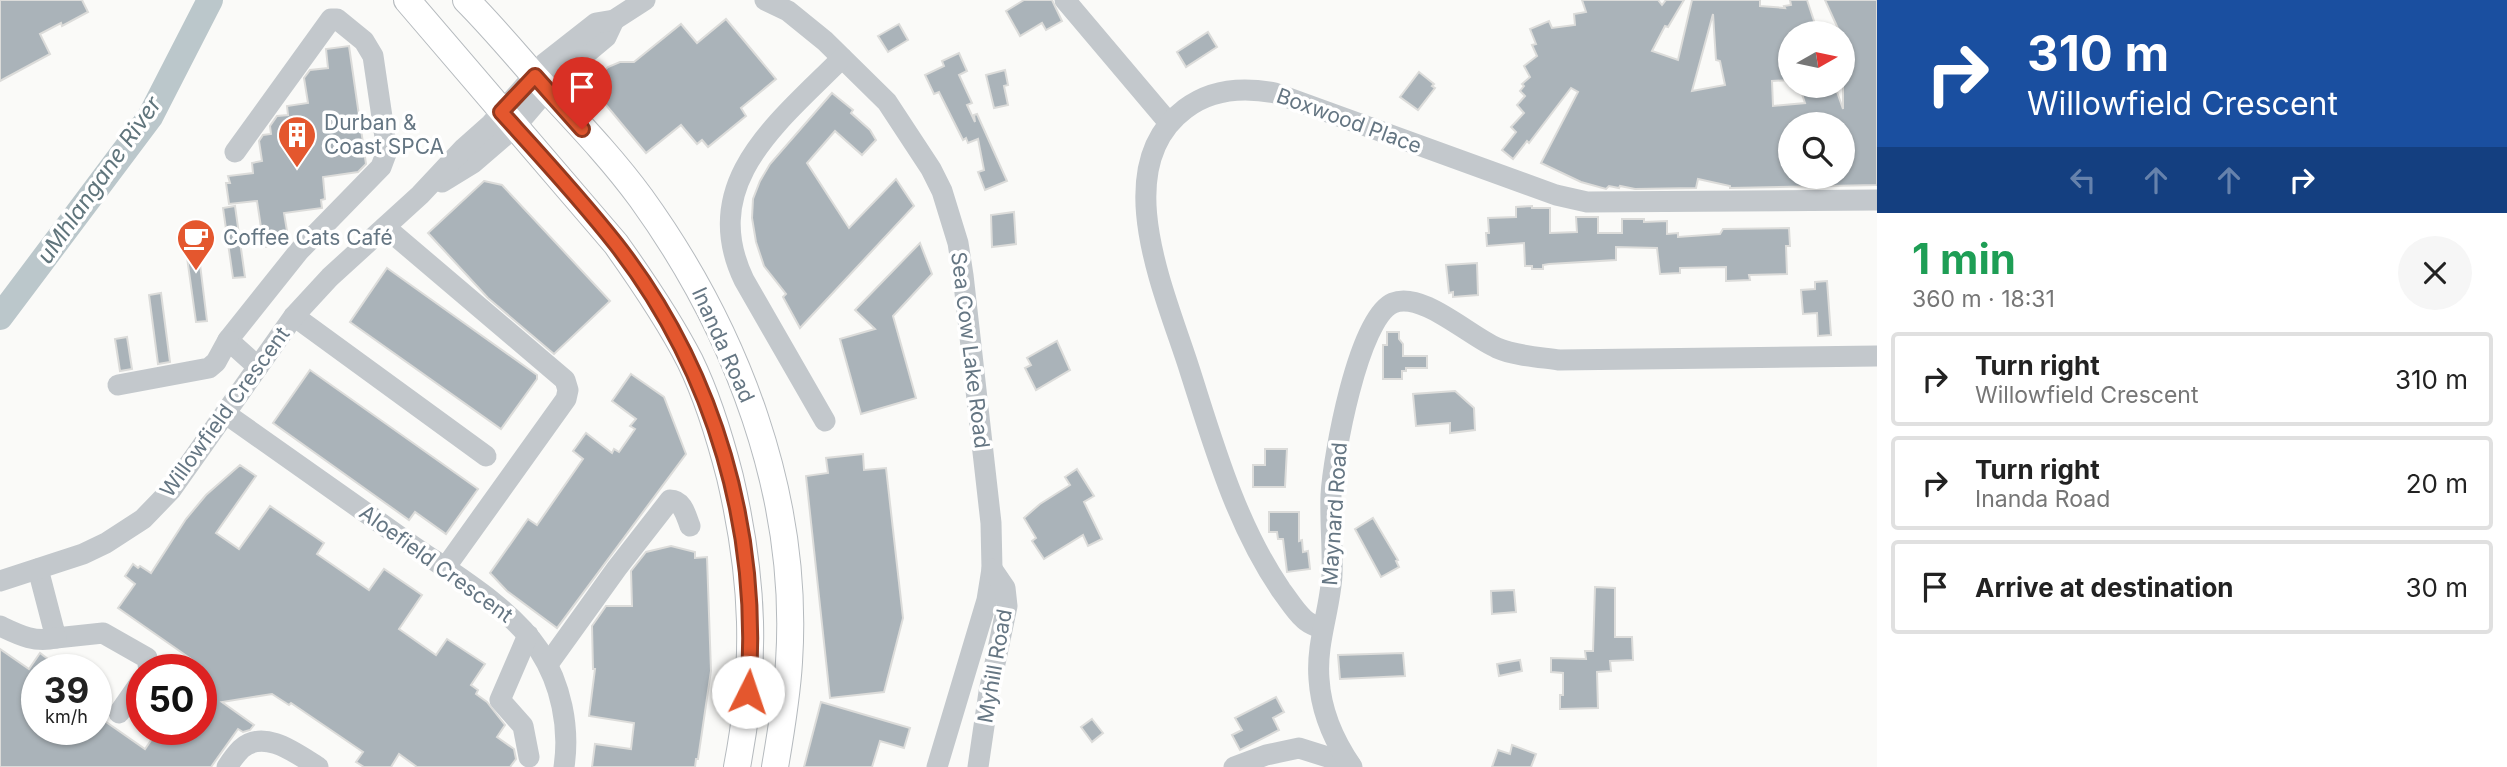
<!DOCTYPE html>
<meta charset="utf-8">
<style>
:root{--surface:#fff;--page:#f6f6f6;--text:#222;--muted:#767676;--line:#e0e0e0}
body{margin:0;font-family:Inter,sans-serif;background:var(--page);color:var(--text);height:100vh;display:flex;flex-direction:column;font-size:26px;white-space:nowrap}
*{box-sizing:border-box;margin:0}
p{font-size:23px;color:var(--muted)}
.icon{flex:none;width:38px;height:38px;fill:none;stroke:currentColor;stroke-width:2;stroke-linecap:round;stroke-linejoin:round}
.map{position:relative;flex:1;overflow:hidden}
.side{display:flex;flex-direction:column;background:var(--surface);width:630px}
.side>*{flex:none}
.hud{background:#1a4fa0;color:#fff;overflow:hidden}
.needle{width:46px;rotate:81deg}
.controls{position:absolute;left:1778px;top:21px;display:grid;gap:14px}
.controls a{display:grid;place-items:center;width:77px;height:77px;border-radius:50%;background:var(--surface);box-shadow:0 2px 5px #0004;font-size:35px}
.speed{position:absolute;left:21px;top:654px;display:flex;gap:14px;font-size:35px;font-weight:700;text-align:center}
.speed>*{display:grid;place-content:center;width:91px;height:91px;border-radius:50%;background:var(--surface);box-shadow:0 2px 5px #0004;line-height:1}
.speed small{font-size:18px;font-weight:400}
.speed .limit{border:10px solid #d22;background:#fff;color:#111}
.pin{position:absolute;display:grid;place-items:center;width:60px;height:60px;color:#fff;margin:-72px -30px;border-radius:50% 50% 50% 0;rotate:-45deg;box-shadow:0 0 7px #0007}
.pin .icon{rotate:45deg}
.me{position:absolute;width:77px;margin:-38px;rotate:4deg;stroke-linejoin:round;filter:drop-shadow(0 0 5px #0008)}
.turn{display:flex;align-items:center;gap:24px;height:147px;padding:0 35px;font-size:32px}
.turn .icon{width:91px;height:91px;stroke-width:2.5}
.turn b{display:block;font-size:49px;line-height:60px}
.lanes{display:flex;align-items:center;height:66px;padding:0 35px;background:#0003;justify-content:center;gap:35px;direction:ltr}
.lanes .off{opacity:.35}
.round{display:grid;place-items:center;flex:none;width:74px;height:74px;border-radius:37px;background:var(--page)}
.head{display:flex;align-items:center;justify-content:space-between;height:119px;padding:0 35px}
h1{font-size:42px;font-weight:700;line-height:52px;color:#1e9e55}
ul{padding:0;list-style:none}
li{display:flex;align-items:center;gap:21px;height:94px;margin:0 14px 10px;padding:0 21px;border:4px solid var(--line);border-radius:7px}
li div{flex:1}
li b{display:block;font-size:26px}
li em{font-style:normal}
main{display:flex;flex:1;min-height:0}
.map>svg:first-child{display:block}
</style>
<main>
<div class="map">
<svg width="1877" height="767" viewBox="0 0 1877 767">
<rect width="100%" height="100%" fill="#fafaf8"/>
<g fill="none" stroke-linecap="round" stroke-linejoin="round">
<polyline stroke="#bbc7cb" stroke-width="26" points="0,317 150,117 210,0"/>
</g>
<g fill="#aab3b9" stroke="#dcdcda" stroke-width="2" fill-rule="evenodd">
<polygon points="0,0 82,0 88,12 62,26 61,23 40,34 50,54 0,81"/>
<polygon points="1024,0 1052,0 1062,21 1046,30 1042,23 1020,36 1006,11"/>
<path d="M1582,0h76l4,5 4,-5h18l-16,27 -3,-1 -13,25 26,9 14,-60h68v6l25,2 -1,-2 7,-1 -1,-5h17l11,33h-28v47l-18,1 1,25 32,-3 -5,-15 6,-2h29l8,23v-30l4,-2 -4,-12v-32h-3l-15,-33h52v185l-147,3v-2l-32,-7 -2,9 -61,1 -15,-3 -1,2 -10,-2 -3,3 -25,-7 -40,-19 37,-71 -7,-4 -42,55 -2,-2 -14,18 -11,-9 14,-18 -5,-5 13,-14 -7,-8 8,-9 -5,-5 4,-5 -2,-2 8,-7 -6,-11 13,-10 -5,-11 4,-1 -6,-15 19,-8 3,7 23,-3 -1,-11 12,-2zM1713,14l3,46 4,1 5,24 -33,6zM1790,124h53v53h-53z"/>
<polygon points="726,19 776,79 741,108 746,116 708,147 702,140 697,144 681,125 646,153 596,93 602,73 608,67 620,62 634,62 681,24 697,43"/>
<polygon points="899,24 908,40 888,52 878,36"/>
<polygon points="1208,32 1217,47 1186,67 1177,52"/>
<polygon points="349,46 366,164 358,172 323,177 325,199 321,200 322,208 284,213 289,243 264,247 257,201 229,204 226,183 230,183 228,176 253,173 252,163 262,161 259,141 263,135 271,134 270,126 277,116 288,115 287,106 308,103 304,78 310,70 328,68 326,49"/>
<polygon points="959,53 967,71 959,75 972,103 967,105 975,122 974,115 977,114 1007,181 985,190 978,172 984,170 978,139 968,143 966,138 963,140 939,92 934,94 925,75 944,66 942,61"/>
<polygon points="1005,70 1008,85 1004,86 1008,105 994,108 986,75"/>
<polygon points="1419,72 1434,84 1432,86 1435,88 1418,110 1400,97"/>
<polygon points="832,93 853,110 851,113 870,130 876,140 862,155 835,131 807,163 849,228 896,179 914,206 800,328 783,297 786,294 764,266 756,242 752,218 753,199 760,181 770,164"/>
<polygon points="484,181 502,185 610,301 554,354 488,298 428,233"/>
<polygon points="235,206 245,277 233,278 223,208"/>
<polygon points="1532,206 1532,208 1550,208 1550,233 1577,232 1576,217 1598,217 1598,233 1622,233 1622,219 1644,219 1644,222 1667,221 1667,234 1678,233 1678,237 1720,234 1723,229 1789,228 1790,246 1786,246 1787,274 1749,275 1750,280 1726,281 1726,267 1680,268 1680,273 1660,274 1657,248 1616,247 1616,260 1549,264 1543,265 1543,269 1532,269 1532,266 1525,266 1524,243 1487,246 1486,233 1489,233 1488,218 1516,217 1516,207"/>
<polygon points="1014,212 1016,244 992,247 991,215"/>
<polygon points="920,243 932,274 893,316 916,398 861,414 840,339 875,329 855,310"/>
<polygon points="198,248 207,321 196,322 186,250"/>
<polygon points="1477,263 1478,295 1453,297 1453,292 1449,293 1446,265"/>
<polygon points="387,268 537,375 537,379 501,429 350,322"/>
<polygon points="1827,281 1831,335 1818,336 1817,313 1803,314 1801,290 1815,289 1815,282"/>
<polygon points="161,293 170,362 158,364 149,295"/>
<polygon points="1387,332 1399,332 1399,339 1403,344 1403,356 1427,356 1427,368 1406,368 1406,371 1402,371 1402,379 1383,379 1383,345 1387,345"/>
<polygon points="127,337 132,369 120,371 115,339"/>
<polygon points="1057,341 1070,370 1036,390 1025,368 1031,365 1027,358"/>
<polygon points="310,370 478,489 446,534 415,512 409,520 273,423"/>
<polygon points="631,374 664,397 686,454 557,628 507,591 490,573 528,519 537,525 583,459 573,451 586,433 612,453 614,449 619,452 635,429 630,426 636,419 612,401"/>
<polygon points="1455,391 1474,408 1475,430 1450,433 1450,423 1416,426 1413,394"/>
<polygon points="1265,449 1287,449 1285,487 1253,487 1253,465 1265,465"/>
<polygon points="863,454 864,470 886,468 903,618 884,692 830,698 806,476 828,473 826,458"/>
<polygon points="240,465 256,476 216,533 239,549 270,506 324,543 317,554 369,590 384,569 422,595 399,629 436,655 447,639 485,664 471,685 478,690 476,694 487,702 505,725 497,737 514,749 516,759 510,767 417,767 399,754 391,767 364,767 356,762 363,752 291,703 289,705 272,694 222,702 254,725 250,730 243,732 238,729 211,767 0,767 0,649 29,669 40,653 56,665 62,657 81,670 37,670 37,730 96,730 96,715 145,749 158,730 201,730 201,666 118,608 135,584 125,576 133,564 138,568 140,566 151,573 186,519 206,495"/>
<polygon points="1077,469 1094,496 1084,502 1102,539 1088,546 1083,535 1044,559 1032,541 1036,538 1024,518 1040,504 1070,485 1065,477"/>
<polygon points="1269,512 1299,512 1299,541 1302,540 1303,552 1308,551 1310,569 1287,572 1283,539 1278,539 1277,532 1269,532"/>
<polygon points="1373,518 1398,560 1396,561 1399,567 1381,577 1355,529"/>
<polygon points="671,546 695,552 695,558 707,557 711,671 698,759 696,759 695,767 592,767 595,744 631,749 634,723 589,716 595,669 593,669 592,626 606,606 632,606 631,571 646,552"/>
<polygon points="1595,587 1615,588 1615,637 1632,637 1633,660 1610,661 1611,671 1597,672 1598,708 1560,709 1560,695 1563,695 1563,673 1551,672 1551,658 1586,659 1585,651 1593,651"/>
<polygon points="1514,590 1516,612 1492,614 1491,591"/>
<polygon points="1403,653 1405,676 1340,679 1338,655"/>
<polygon points="1520,660 1522,671 1499,676 1497,664"/>
<polygon points="1276,697 1284,712 1273,718 1279,730 1240,750 1232,735 1242,730 1235,718"/>
<polygon points="821,702 910,728 904,748 880,741 872,767 804,767"/>
<polygon points="1092,719 1103,733 1092,742 1081,727"/>
<polygon points="1512,745 1536,754 1531,767 1492,767 1498,750 1510,754"/>
</g>
<g fill="none" stroke-linecap="round" stroke-linejoin="round">
<defs>
<g id="major">
<path d="M407,0l209,244c27,38 53,76 74,117 18,37 30,77 40,116 24,103 27,186 7,290"/>
<path d="M466,0c26,26 50,55 74,82 35,38 71,75 101,116 96,133 159,298 148,464 -2,35 -8,70 -14,105"/>
</g>
</defs>
<use href="#major" stroke="#b5babe" stroke-width="28"/>
<g stroke="#c3c8cc" stroke-width="21">
<polyline points="765,0 788,11 825,41 887,102 931,169 942,191 958,243 963,275 991,523 992,569 987,600 937,767"/>
<polyline points="1065,0 1169,123"/>
<polyline points="235,152 331,19 337,19 364,41 373,56 387,151 381,167 299,251 228,340 258,367"/>
<polyline points="442,182 473,163 515,127 557,78 606,37 614,20"/>
<polyline points="385,227 565,380 568,390 566,399 445,568"/>
<polyline points="294,316 486,456"/>
<polyline points="118,385 209,368 216,362 228,340"/>
<path d="M226,414c62,44 125,88 187,132 42,29 97,61 126,104 22,34 31,77 25,117"/>
<path d="M825,421l-81,-141c-47,-98 36,-159 98,-222"/>
<polyline points="38,569 56,638 103,633 147,658 149,670"/>
<polyline points="0,581 83,554 106,543 143,519 171,490 294,316 330,277 420,195 464,148 491,124 545,63 596,23 614,20 645,0"/>
<path d="M0,626c19,9 34,17 56,12"/>
<path d="M1322,629c-6,-3 -13,-5 -18,-10 -9,-8 -16,-20 -23,-29 -45,-66 -67,-144 -91,-219 -23,-74 -84,-203 -5,-262 26,-20 59,-22 90,-16l281,102 31,7 290,-2"/>
<polyline points="528,635 500,700 523,726 529,757"/>
<path d="M548,664l69,-96 53,-68c13,0 16,16 20,26"/>
<polyline points="119,713 142,680"/>
<path d="M227,767c4,-6 9,-13 14,-18 23,-21 56,5 77,18"/>
<polyline points="978,767 989,692 1007,606 1005,588 992,569"/>
<polyline points="1234,767 1266,755 1299,748 1350,764"/>
<path d="M1352,767c-18,-26 -31,-56 -33,-88 -3,-36 11,-69 13,-104 1,-27 -2,-53 -1,-80 2,-37 27,-177 62,-192 29,-12 76,33 104,45 19,8 41,9 62,12l318,-4"/>
</g>
<use href="#major" stroke="#fff" stroke-width="26"/>
</g>
<g fill="none" stroke-linecap="round" stroke-linejoin="round">
<defs>
<path id="route" d="M582,129l-47,-53 -34,36c39,43 79,86 115,132 99,127 145,288 132,448"/>
</defs>
<use href="#route" stroke="#94391e" stroke-width="18"/>
<use href="#route" stroke="#e4572e" stroke-width="12"/>
</g>
<defs>
<symbol id="building-pin" viewBox="-11 -11 22 30"><path d="M0 17L-7.5 6A9.5 9.5 0 1 1 7.5 6Z" fill="#e4572e" stroke="#fff"/><path d="M-4-6H4V6H1V3H-1V6H-4ZM-2.5-4.3h1.7v1.8h-1.7ZM.8-4.3h1.7v1.8H.8ZM-2.5-1h1.7V.8h-1.7ZM.8-1h1.7V.8H.8Z" fill="#fff"/></symbol>
<symbol id="cafe-pin" viewBox="-11 -11 22 30"><path d="M0 17L-7.5 6A9.5 9.5 0 1 1 7.5 6Z" fill="#e4572e" stroke="#fff"/><path d="M-5.5-4.5H6V0H3Q3 3.5 0 3.5H-2.5Q-5.5 3.5-5.5 0ZM3-3.2v2h1.7v-2ZM-6 4.5H4V6H-6Z" fill="#fff"/></symbol>
</defs>
<g fill-rule="evenodd">
<use href="#building-pin" x="275" y="113" width="44" height="60"/>
<use href="#cafe-pin" x="174" y="216" width="44" height="60"/>
</g>
<g text-anchor="middle" stroke-width="7" stroke-linejoin="round" paint-order="stroke">
<g font-size="21" fill="#657683" stroke="#fff">
<text transform="translate(1349 121) rotate(20)" y="7">Boxwood Place</text>
<text transform="translate(723 345) rotate(66)" y="7">Inanda Road</text>
<text transform="translate(970 350) rotate(83)" y="7">Sea Cow Lake Road</text>
<text transform="translate(225 412) rotate(-54)" y="7">Willowfield Crescent</text>
<text transform="translate(1335 514) rotate(-86)" y="7">Maynard Road</text>
<text transform="translate(436 564) rotate(36)" y="7">Aloefield Crescent</text>
<text transform="translate(995 666) rotate(-80)" y="7">Myhill Road</text>
</g>
<g font-size="21" fill="#657683" stroke="#fff" text-anchor="start">
<text x="324" y="130">Durban &amp;<tspan x="324" dy="24">Coast SPCA</tspan></text>
<text x="223" y="245">Coffee Cats Café</text>
</g>
<g font-size="23" font-style="italic" fill="#60757c" stroke="#fff">
<text transform="translate(99 180) rotate(-55)" y="8">uMhlangane River</text>
</g>
</g>
</svg>
<div class="controls">
<a><svg class="needle" viewBox="-14 -14 28 28"><path d="M0-13l5 13h-10z" fill="#e53935"/><path d="M0 13l5-13h-10z" fill="#767676"/></svg></a>
<a><svg class="icon" aria-label="search" viewBox="0 0 24 24"><circle cx="10" cy="10" r="6"/><path d="M15 15l6 6"/></svg></a>
</div>
<div class="speed"><div>39<small>km/h</small></div><div class="limit">50</div></div>
<div class="pin" style="left:582px;top:129px;background:#d93025"><svg class="icon" aria-label="arrive" viewBox="0 0 24 24"><path d="M6 21V4h12l-3 4 3 4H6"/></svg></div>
<svg class="me" style="left:748px;top:692px" viewBox="-20 -20 40 40"><circle r="19" fill="#fff"/><path d="M0-13L10 11 0 6-10 11z" fill="#e4572e"/></svg>
</div>
<section class="side">
<div class="hud">
<div class="turn"><svg class="icon" aria-label="right" viewBox="0 0 24 24"><path d="M7 20v-9h11M14 6l5 5-5 5"/></svg><div><b>310 m</b>Willowfield Crescent</div></div>
<div class="lanes"><svg class="icon off" aria-label="left" viewBox="0 0 24 24"><path d="M17 20v-9H6M10 6l-5 5 5 5"/></svg><svg class="icon off" aria-label="ahead" viewBox="0 0 24 24"><path d="M12 20V5M6 11l6-6 6 6"/></svg><svg class="icon off" aria-label="ahead" viewBox="0 0 24 24"><path d="M12 20V5M6 11l6-6 6 6"/></svg><svg class="icon" aria-label="right" viewBox="0 0 24 24"><path d="M7 20v-9h11M14 6l5 5-5 5"/></svg></div>
</div>
<div class="head"><div><h1>1 min</h1><p>360 m · 18:31</p></div><a class="round"><svg class="icon" aria-label="close" viewBox="0 0 24 24"><path d="M6 6l12 12M18 6L6 18"/></svg></a></div>
<ul>
<li><svg class="icon" aria-label="right" viewBox="0 0 24 24"><path d="M7 20v-9h11M14 6l5 5-5 5"/></svg><div><b>Turn right</b><p>Willowfield Crescent</p></div><em>310 m</em></li>
<li><svg class="icon" aria-label="right" viewBox="0 0 24 24"><path d="M7 20v-9h11M14 6l5 5-5 5"/></svg><div><b>Turn right</b><p>Inanda Road</p></div><em>20 m</em></li>
<li><svg class="icon" aria-label="arrive" viewBox="0 0 24 24"><path d="M6 21V4h12l-3 4 3 4H6"/></svg><div><b>Arrive at destination</b></div><em>30 m</em></li>
</ul>
</section>
</main>
